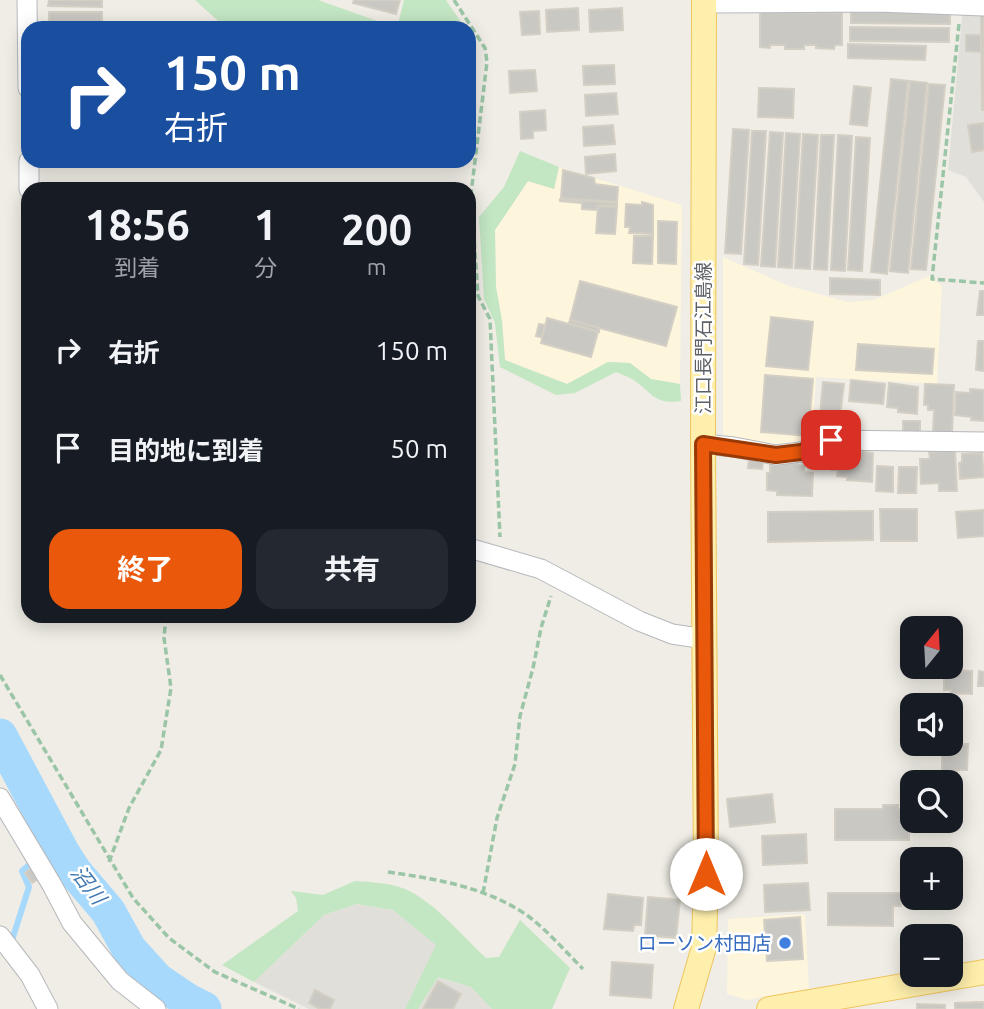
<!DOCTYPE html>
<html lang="ja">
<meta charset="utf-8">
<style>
:root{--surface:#171b24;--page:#242831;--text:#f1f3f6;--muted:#9ea1a6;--accent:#ea580c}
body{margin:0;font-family:Ubuntu,"Noto Sans JP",sans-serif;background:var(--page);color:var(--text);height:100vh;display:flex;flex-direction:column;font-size:26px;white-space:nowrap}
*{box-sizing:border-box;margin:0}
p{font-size:23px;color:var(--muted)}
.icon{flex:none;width:38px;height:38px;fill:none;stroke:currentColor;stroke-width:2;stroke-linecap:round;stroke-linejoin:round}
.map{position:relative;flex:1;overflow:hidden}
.drawer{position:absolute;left:21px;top:182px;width:455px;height:441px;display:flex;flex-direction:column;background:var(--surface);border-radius:21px;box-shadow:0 4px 18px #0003}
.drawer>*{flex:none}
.top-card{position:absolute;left:21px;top:21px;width:455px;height:147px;border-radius:21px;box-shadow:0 4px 18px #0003;background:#1a4fa0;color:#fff;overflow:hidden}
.needle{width:46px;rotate:18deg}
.tools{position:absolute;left:900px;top:616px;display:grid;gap:14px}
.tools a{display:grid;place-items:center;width:63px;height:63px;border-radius:14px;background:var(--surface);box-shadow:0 4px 18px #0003;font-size:35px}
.pin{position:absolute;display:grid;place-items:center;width:60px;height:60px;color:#fff;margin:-30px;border-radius:14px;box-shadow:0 4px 10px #0006}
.me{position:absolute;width:77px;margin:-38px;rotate:0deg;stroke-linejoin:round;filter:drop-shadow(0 0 5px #0008)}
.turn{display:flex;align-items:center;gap:24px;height:147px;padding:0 28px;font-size:32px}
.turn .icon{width:91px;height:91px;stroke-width:2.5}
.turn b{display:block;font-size:49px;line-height:60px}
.eta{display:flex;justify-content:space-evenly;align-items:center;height:119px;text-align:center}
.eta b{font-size:42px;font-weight:700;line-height:49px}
.action{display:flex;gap:14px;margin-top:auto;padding:14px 28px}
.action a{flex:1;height:80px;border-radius:21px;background:var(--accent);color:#fff;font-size:28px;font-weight:700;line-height:80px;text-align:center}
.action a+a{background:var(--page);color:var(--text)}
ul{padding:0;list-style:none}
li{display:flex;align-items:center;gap:21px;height:98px;padding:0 28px}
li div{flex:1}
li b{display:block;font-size:26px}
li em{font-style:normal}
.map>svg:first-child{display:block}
</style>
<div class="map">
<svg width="984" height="1009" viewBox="0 0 984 1009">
<rect width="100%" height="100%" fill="#efede5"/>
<g fill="#fdf5dc">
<polygon points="559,167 682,205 680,384 651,379 630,363 609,362 567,384 505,360 502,321 496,287 495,230 528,181 554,188"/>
<polygon points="723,257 789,286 848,302 874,300 929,276 942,286 937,384 816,377 812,438 794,448 723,440"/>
<polygon points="805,914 809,989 748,1000 727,994 728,919"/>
</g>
<g fill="#e1dfda">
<polygon points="963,8 984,9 984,202 966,177 948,170"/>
<polygon points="357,904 393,910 437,945 405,1009 309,1009 254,982 324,915"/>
<polygon points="437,977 471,987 492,1009 418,1009"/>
</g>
<g fill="#c3e6c3">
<polygon points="195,0 318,0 397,28 404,0 446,0 465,28 226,28"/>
<path d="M520,151l39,16 -5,22 -26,-8 -33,49 1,57 6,34 3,39 62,24 41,-22 22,1 21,16 29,5 1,17c-28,4 -30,-10 -49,-22 -5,-3 -11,-5 -16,-7l-41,21 -19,2 -56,-28 -5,-44 -11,-24 -5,-82 25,-30z"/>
<path d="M355,881c16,1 35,2 50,8 31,14 56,46 81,69l13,-1 21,-37 50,48 -18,41h-60l-21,-22 -33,-10 -20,32h-13l31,-64 -43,-35 -36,-6 -33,11 -70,67 -32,-17 76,-54 -2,-13 -5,-7 32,4z"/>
</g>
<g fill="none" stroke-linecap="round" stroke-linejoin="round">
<polyline stroke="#a7d9fd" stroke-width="6" points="13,937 29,887 22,871 29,865"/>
<polyline stroke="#a7d9fd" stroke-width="35" points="0,736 62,852 74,871 108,911 129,949 157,980 188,1001 204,1009"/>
</g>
<g fill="#cac8c3" stroke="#d4cfc4" stroke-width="2">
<polygon points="49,0 102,0 102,7 48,6"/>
<polygon points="354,0 400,0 396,14 353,3"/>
<polygon points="578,8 579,30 547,32 546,10"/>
<polygon points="622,8 623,30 590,32 589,10"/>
<polygon points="539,11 540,34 522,35 520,12"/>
<polygon points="851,11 950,11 950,24 851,23"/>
<rect x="49" y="12" width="53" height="11"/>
<polygon points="760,12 842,13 842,45 835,45 834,49 816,48 816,45 804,45 804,49 785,49 785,45 770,45 770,48 760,47"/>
<polygon points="981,12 984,12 984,110 982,110"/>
<polygon points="850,27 949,28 949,42 850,41"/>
<polygon points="966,35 981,35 981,52 966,51"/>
<polygon points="848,44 926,46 925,60 848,58"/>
<polygon points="614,65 615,84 584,85 583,66"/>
<polygon points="535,70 537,91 510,93 509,71"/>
<polygon points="891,79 908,81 887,274 871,272"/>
<polygon points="910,81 927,83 908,273 890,271"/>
<polygon points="929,84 945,85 926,270 911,269"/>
<polygon points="854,86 871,88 867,126 850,124"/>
<polygon points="759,88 794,89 793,118 758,117"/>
<polygon points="616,93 618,114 586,116 585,95"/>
<polygon points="545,110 546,130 533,131 533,138 521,139 520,112"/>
<polygon points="984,123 984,150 972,152 968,125"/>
<polygon points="613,125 615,144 584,146 583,127"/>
<polygon points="733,129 749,130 741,254 725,253"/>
<polygon points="752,131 766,131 758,265 744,264"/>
<polygon points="770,132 783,133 775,267 761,266"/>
<polygon points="786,133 800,134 792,268 778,267"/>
<polygon points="803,134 818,135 810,269 795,268"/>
<polygon points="821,135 834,135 827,270 814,269"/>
<polygon points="838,135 852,136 845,271 831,270"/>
<polygon points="856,137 870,138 862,271 848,270"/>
<polygon points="615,154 616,171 586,174 585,157"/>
<polygon points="563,170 594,178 595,184 618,187 617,202 561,198"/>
<polygon points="560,199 617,203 617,206 598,205 597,210 582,209 582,203 560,201"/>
<polygon points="642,202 653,205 653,234 629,233 630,227 625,227 626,204 642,205"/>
<polygon points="598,206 617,207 615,234 596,233"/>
<polygon points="658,221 677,222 676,264 658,263"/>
<polygon points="634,236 653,236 652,264 633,263"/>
<polygon points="830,278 880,280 880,295 830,294"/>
<polygon points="580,281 677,307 666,346 570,320"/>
<polygon points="980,291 984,291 984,315 977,315"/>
<polygon points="771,317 813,322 808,370 766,366"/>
<polygon points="547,318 598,332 591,357 541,343"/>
<polygon points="570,320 599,328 599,332 569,323"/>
<polygon points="539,324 545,325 541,337 536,336"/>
<polygon points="978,341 984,341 984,371 976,370"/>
<polygon points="858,344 934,349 932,374 856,370"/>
<polygon points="765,375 813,379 808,436 761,432"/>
<polygon points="851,380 885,384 883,404 849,401"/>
<polygon points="823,382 844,384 840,416 820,414"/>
<polygon points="889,383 918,387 917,414 898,412 898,408 887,407"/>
<polygon points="925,384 954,385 952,433 933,432 934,410 928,410 928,405 924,405"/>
<polygon points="970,389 984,390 984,421 971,420 972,417 955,415 956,392 970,393"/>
<polygon points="903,421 920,421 920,433 903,432"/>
<polygon points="852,450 873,453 872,482 847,480 847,477 837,476 838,470 832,470 833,454 837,454 837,451 852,452"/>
<polygon points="955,451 957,491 939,491 939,483 921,484 920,459 930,459 929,452"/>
<polygon points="982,453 984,477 960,479 959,463 962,462 962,454"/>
<polygon points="749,459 763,461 762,469 748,468"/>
<polygon points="781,461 797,462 797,465 804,466 804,472 813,473 812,496 777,495 777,491 767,490 767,473 770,473 770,465 781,465"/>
<polygon points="877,466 893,467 893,492 876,491"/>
<polygon points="899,467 917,467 916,493 898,493"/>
<polygon points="880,509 917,509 917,541 881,541"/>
<polygon points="984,510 984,536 958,538 956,512"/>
<polygon points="873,511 873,540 768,542 768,512"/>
<polygon points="944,670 972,671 972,694 951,693 951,690 944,690"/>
<polygon points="979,671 984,672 984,686 978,686"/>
<polygon points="942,744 968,744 967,770 957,770 957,775 942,774"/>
<polygon points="772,794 775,822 730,827 727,799"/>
<polygon points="950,800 962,801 962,822 939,822 950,821"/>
<polygon points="883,805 898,805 898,809 909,809 909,840 835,840 835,809 883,809"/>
<polygon points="806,834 807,863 763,865 762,836"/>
<polygon points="33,867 40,878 32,883 25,873"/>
<polygon points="808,883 810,910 765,912 764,885"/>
<polygon points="828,893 901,893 901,906 893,906 893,926 828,925"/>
<polygon points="608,894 643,898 641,925 634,925 633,931 604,929"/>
<polygon points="648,897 680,900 676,938 645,935"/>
<polygon points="800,917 803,959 767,961 764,920"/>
<polygon points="612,962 653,965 651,998 610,995"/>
<polygon points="438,981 461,994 453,1009 423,1009"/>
<polygon points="315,990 334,1000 330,1009 320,1009 309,1003"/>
<polygon points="984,1002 984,1009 955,1009 955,1003"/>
<polygon points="917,1004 945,1005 945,1009 917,1009"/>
</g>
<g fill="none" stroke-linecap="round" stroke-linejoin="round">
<defs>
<g id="minor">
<polyline points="27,0 28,88"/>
<polyline points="704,3 878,2 984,6"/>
<polyline points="29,161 29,189"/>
<polyline points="703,444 734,447 776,455 801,452 831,440 984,442"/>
<polyline points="469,548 541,569 639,621 672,634 705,639"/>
<polyline points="0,798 52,885 72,923 120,981 156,1009"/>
<polyline points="0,936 30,975 48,1009"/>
</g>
<g id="major">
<polyline points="686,1009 704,947 706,874 703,444 704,0"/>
<polyline points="769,1009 984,972"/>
</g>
</defs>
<use href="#minor" stroke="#b6b8bc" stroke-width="21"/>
<use href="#major" stroke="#efc55f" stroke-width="26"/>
<g stroke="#9ac5a6" stroke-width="3.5" stroke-dasharray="7 3.5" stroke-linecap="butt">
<polyline points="454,0 485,48 487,62 471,194 478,296 490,319 500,537"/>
<polyline points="959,24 932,279 984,283"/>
<polyline points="0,675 133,898 169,938 215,972 299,1009"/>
<polyline points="109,862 129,808 161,750 171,688 164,638 166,616"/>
<path d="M388,872c48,7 99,15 140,44 20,15 37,35 55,53"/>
<polyline points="483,893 497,818 515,764 520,716 533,668 541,628 551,596"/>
</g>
<use href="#minor" stroke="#fff" stroke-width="19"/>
<use href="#major" stroke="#feefac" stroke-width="24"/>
</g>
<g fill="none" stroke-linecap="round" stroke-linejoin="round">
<defs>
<polyline id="route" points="706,874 703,444 776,455 801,452 831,440"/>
</defs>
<use href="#route" stroke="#983908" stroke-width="18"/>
<use href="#route" stroke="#ea580c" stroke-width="12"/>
</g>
<circle fill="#3f7fe0" stroke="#fff" stroke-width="2.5" cx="785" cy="943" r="7"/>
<g text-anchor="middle" stroke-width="5" stroke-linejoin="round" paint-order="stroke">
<g font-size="19" fill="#5d6166" stroke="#fff">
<text transform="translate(703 338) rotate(-90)" y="7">江口長門石江島線</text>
</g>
<g font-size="19" fill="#366cbe" stroke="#fff" text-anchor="end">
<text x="771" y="950">ローソン村田店</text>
</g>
<g font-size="21" font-style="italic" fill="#4379b0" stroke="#fff">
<text transform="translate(88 885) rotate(53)" y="7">沼川</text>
</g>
</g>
</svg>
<div class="tools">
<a><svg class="needle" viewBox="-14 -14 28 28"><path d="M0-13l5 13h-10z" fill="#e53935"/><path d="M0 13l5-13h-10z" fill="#9ea1a6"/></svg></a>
<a><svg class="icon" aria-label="sound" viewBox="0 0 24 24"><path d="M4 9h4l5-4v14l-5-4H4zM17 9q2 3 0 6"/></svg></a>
<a><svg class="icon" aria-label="search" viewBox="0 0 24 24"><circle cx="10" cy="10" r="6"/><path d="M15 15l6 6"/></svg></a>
<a>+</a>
<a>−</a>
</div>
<div class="pin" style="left:831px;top:440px;background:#d93025"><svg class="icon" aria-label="arrive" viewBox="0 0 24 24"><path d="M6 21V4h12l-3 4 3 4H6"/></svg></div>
<svg class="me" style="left:706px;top:874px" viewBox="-20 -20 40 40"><circle r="19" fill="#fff"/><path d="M0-13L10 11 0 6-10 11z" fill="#ea580c"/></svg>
<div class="top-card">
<div class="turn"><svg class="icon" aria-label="right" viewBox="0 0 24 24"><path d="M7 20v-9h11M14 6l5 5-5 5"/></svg><div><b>150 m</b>右折</div></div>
</div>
<section class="drawer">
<div class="eta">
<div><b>18:56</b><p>到着</p></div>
<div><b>1</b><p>分</p></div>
<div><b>200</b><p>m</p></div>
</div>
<ul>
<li><svg class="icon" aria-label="right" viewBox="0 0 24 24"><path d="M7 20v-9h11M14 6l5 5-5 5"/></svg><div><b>右折</b></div><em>150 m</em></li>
<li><svg class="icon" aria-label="arrive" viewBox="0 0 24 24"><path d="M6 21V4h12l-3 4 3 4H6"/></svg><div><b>目的地に到着</b></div><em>50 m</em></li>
</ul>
<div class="action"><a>終了</a><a>共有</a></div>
</section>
</div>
